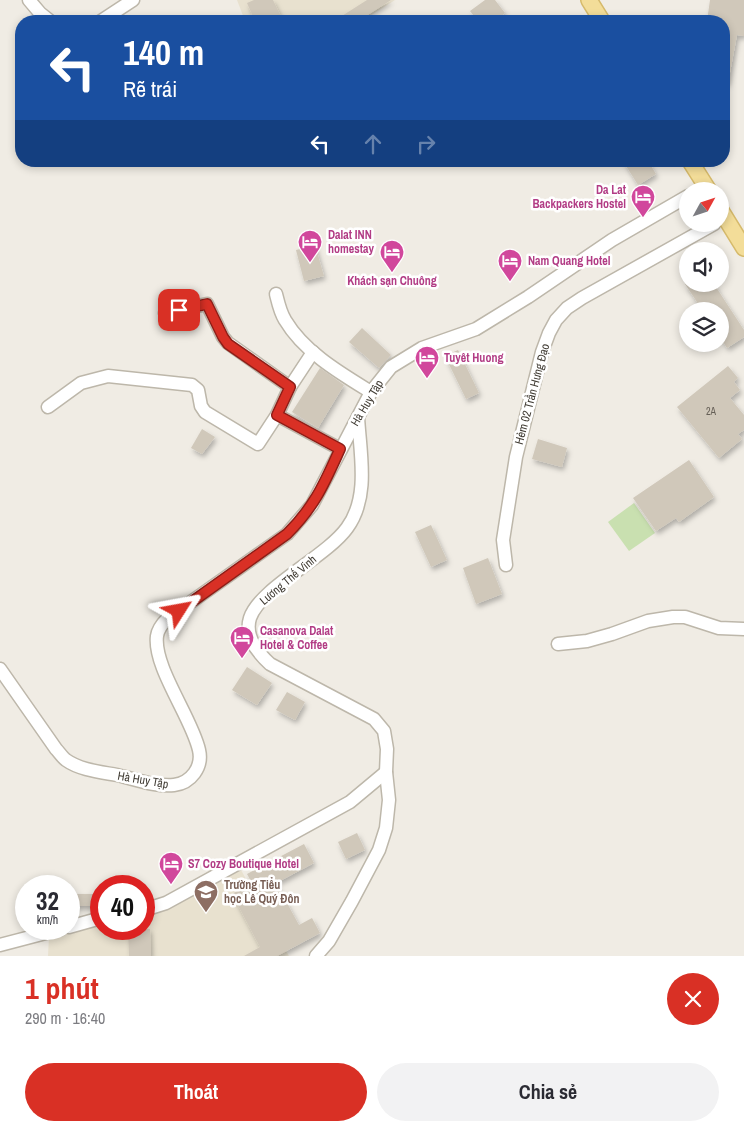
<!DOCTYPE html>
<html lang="vi">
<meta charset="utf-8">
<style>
:root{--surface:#fff;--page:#f2f2f3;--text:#2b2b33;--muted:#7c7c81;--accent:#d93025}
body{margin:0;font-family:"Archivo Narrow",sans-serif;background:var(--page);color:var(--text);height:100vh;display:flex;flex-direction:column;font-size:19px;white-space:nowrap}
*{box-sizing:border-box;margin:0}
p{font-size:16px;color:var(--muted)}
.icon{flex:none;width:28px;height:28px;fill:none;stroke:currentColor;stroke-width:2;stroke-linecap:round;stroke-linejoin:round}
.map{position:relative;height:956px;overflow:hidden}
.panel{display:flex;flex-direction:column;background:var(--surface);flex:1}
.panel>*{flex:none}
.hud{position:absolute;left:15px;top:15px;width:715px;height:152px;border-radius:20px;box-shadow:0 2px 8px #0003;background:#1a4fa0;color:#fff;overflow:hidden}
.needle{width:32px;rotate:50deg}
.buttons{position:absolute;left:679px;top:182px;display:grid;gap:10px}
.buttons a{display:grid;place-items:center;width:50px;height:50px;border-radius:50%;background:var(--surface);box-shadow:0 2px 8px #0003;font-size:25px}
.speed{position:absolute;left:15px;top:875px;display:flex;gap:10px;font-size:25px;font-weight:700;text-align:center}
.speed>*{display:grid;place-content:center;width:65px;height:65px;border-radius:50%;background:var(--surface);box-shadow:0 2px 8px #0003;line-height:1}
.speed small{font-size:12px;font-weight:400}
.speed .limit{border:8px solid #d22;background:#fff;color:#111}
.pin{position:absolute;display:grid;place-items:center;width:42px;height:42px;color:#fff;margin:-21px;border-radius:10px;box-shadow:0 2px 8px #0006}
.me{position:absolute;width:55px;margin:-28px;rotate:56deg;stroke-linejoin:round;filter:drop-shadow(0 0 4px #0008)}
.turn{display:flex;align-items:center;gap:18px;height:105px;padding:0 25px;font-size:22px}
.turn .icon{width:65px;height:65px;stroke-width:2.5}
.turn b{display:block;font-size:35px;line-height:42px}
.lanes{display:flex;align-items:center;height:48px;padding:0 25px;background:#0003;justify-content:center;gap:25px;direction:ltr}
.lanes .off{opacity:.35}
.round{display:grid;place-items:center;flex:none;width:52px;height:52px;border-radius:26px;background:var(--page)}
.summary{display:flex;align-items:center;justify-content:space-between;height:85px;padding:0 25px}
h1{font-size:30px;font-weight:700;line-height:38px;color:var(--accent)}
.cta{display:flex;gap:10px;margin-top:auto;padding:10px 25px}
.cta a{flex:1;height:58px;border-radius:30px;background:var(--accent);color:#fff;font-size:20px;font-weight:700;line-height:58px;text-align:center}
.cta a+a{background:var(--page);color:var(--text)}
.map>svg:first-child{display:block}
</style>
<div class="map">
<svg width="744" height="956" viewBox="0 0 744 956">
<defs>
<filter id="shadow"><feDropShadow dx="2" dy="3.5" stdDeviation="2.5" flood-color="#0004"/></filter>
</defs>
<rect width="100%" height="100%" fill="#f0ece4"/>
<g fill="#e8e1cf">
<polygon points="237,0 395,0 362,21 245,21"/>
<polygon points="241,870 289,956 48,956 49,936 101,922 101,929 144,929 144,914 168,906"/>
</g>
<polygon fill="#c9e0b0" points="634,503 655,533 629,551 608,522"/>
<g fill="#d0c8ba" filter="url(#shadow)">
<polygon points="254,0 273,0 283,21 255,21 247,3"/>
<polygon points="367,0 391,0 358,21 334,21"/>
<polygon points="485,0 495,0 505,13 500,17 504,21 478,21 470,11"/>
<polygon points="710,0 744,0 744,36 737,35 728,83 724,83 724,21 707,21"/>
<polygon points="623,161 648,161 656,174 638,185"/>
<polygon points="315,245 324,276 304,281 296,250"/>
<polygon points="685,284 714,284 744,330 744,337 727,348 720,337 720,311 703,311"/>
<polygon points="362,328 391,355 379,368 349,342"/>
<polygon points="458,350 479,393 466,399 445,356"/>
<polygon points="728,366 738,378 734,382 740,390 730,398 744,415 744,430 738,434 742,439 719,458 677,407"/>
<polygon points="320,368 344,385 318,428 292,412"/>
<polygon points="202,429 215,437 202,454 191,448"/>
<polygon points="538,439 567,448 562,467 532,459"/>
<polygon points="689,460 714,497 679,522 676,518 656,531 633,498"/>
<polygon points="431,525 447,560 431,567 415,532"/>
<polygon points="488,558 502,594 476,604 463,568"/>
<polygon points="247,667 272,683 257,705 232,690"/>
<polygon points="287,692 305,702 295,720 276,710"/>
<polygon points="357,833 365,850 346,859 338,842"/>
<polygon points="304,844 314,863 276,883 299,925 312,918 320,933 277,956 244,956 260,947 232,894 252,883 247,874"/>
<rect x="69" y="894" width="32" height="12"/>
<polygon points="128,929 150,929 151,956 129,956"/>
</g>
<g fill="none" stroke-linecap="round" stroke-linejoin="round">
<defs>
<g id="minor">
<polyline points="29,0 40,13 50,21"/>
<polyline points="101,21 133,0"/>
<path d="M276,294c2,8 4,18 9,26 19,32 55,53 86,72"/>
<polyline points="290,387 313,352"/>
<polyline points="48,407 81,383 108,376 192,385 198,390 201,406 205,412 258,444 277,415 290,387 228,343 223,337 207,304 165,313"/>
<polyline points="277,415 340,449"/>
<polyline points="506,565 503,540 516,457 542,352 549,333 556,320 567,308 582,298 714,224"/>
<polyline points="558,644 587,641 612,634 648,621 673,617 685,617 719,628 744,629"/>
<path d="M0,669l56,80c3,3 6,8 10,11 14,10 35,12 51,15 18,4 38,12 57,10 17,-2 29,-18 25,-35 -7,-32 -46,-83 -42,-114 1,-7 5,-12 10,-17l120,-85 25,-29 59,-113 20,-25 31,-19 54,-19 52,-32 84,-57 76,-44"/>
<polyline points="144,910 166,903 350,802 386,772"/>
<polyline points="69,927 101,918"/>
<polyline points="0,945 61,929"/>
<path d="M316,956l13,-15 23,-40 27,-51 7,-22 3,-28 -3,-28 1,-23 -3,-18 -10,-12 -104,-55c-12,-11 -26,-27 -20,-46 10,-30 76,-61 97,-90 23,-31 13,-75 11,-111"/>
</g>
<g id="major">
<polyline points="589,0 602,21"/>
<polyline points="690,161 709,191"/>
<polyline points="720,209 744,248"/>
</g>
</defs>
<use href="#minor" stroke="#bdb7aa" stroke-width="15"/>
<use href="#major" stroke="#d6ba6b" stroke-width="18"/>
<use href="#minor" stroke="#fff" stroke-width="12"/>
<use href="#major" stroke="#f3dd99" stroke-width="15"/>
</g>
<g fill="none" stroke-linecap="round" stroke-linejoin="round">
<defs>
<path id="route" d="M179,611l108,-77c28,-28 37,-50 53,-85l-63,-34 13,-28 -62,-43 -5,-7 -16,-33 -28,6"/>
</defs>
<use href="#route" stroke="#8d1f18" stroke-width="12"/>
<use href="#route" stroke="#d93025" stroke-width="9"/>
</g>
<defs>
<symbol id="hotel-pin" viewBox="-11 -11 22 30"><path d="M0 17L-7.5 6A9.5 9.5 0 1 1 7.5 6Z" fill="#d1479c" stroke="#fff"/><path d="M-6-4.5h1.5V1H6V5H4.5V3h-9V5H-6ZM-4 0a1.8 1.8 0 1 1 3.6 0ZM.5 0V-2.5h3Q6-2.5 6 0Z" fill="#fff"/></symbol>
<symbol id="school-pin" viewBox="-11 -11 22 30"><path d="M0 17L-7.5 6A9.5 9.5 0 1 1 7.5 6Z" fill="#8d6e63" stroke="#fff"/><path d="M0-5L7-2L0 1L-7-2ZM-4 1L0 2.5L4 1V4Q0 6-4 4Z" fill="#fff"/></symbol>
</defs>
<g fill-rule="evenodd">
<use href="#hotel-pin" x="629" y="183" width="28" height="38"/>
<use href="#hotel-pin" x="296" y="228" width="28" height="38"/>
<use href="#hotel-pin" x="378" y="238" width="28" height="38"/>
<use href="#hotel-pin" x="496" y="247" width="28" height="38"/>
<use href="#hotel-pin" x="413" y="344" width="28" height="38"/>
<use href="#hotel-pin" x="228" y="624" width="28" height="38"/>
<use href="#hotel-pin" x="157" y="850" width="28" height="38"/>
<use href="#school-pin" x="192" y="878" width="28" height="38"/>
</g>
<g text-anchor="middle" stroke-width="5" stroke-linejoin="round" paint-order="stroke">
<g font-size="10" fill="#655f56">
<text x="711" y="415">2A</text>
</g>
<g font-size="12" font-weight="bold" fill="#b23c85" stroke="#fff" text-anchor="start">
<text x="626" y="194" text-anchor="end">Da Lat<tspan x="626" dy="14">Backpackers Hostel</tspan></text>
<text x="328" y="239">Dalat INN<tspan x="328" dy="14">homestay</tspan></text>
<text x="528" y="265">Nam Quang Hotel</text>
<text x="392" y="285" text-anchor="middle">Khách sạn Chuông</text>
<text x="444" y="362">Tuyêt Huong</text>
<text x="260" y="635">Casanova Dalat<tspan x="260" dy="14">Hotel &amp; Coffee</tspan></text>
<text x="188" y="868">S7 Cozy Boutique Hotel</text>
</g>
<g font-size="12" fill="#413c34" stroke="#fff">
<text transform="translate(532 394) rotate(-75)" y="4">Hẻm 02 Trần Hưng Đạo</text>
<text transform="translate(367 403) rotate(-59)" y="4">Hà Huy Tập</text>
<text transform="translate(288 580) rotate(-40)" y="4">Lương Thế Vinh</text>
<text transform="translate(143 780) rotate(10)" y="4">Hà Huy Tập</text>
</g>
<g font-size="12" font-weight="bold" fill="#785e54" stroke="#fff" text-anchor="start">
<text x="224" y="889">Trường Tiểu<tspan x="224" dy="14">học Lê Quý Đôn</tspan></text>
</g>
</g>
</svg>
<div class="buttons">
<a><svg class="needle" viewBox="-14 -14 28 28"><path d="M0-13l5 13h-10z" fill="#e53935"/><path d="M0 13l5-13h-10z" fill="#7c7c81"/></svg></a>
<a><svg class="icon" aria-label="sound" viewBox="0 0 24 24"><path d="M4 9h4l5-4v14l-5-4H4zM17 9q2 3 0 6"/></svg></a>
<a><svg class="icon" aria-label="layers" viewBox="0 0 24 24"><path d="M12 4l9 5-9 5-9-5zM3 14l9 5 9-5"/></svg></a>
</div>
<div class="speed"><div>32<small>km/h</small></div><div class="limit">40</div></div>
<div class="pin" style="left:179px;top:310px;background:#d93025"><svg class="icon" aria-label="arrive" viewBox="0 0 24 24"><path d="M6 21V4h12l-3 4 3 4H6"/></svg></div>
<svg class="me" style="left:179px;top:611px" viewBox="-20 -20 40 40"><path d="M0-17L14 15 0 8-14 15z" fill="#d93025" stroke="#fff" stroke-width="4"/></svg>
<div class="hud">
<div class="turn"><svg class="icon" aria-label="left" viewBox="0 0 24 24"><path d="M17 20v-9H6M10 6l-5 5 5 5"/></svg><div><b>140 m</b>Rẽ trái</div></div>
<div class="lanes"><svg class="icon" aria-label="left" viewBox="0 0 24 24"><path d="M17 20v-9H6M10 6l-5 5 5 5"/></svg><svg class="icon off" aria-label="ahead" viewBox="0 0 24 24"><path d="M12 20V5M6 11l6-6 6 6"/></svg><svg class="icon off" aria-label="right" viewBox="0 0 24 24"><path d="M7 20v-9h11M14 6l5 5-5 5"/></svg></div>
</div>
</div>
<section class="panel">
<div class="summary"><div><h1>1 phút</h1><p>290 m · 16:40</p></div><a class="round" style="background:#d93025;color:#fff"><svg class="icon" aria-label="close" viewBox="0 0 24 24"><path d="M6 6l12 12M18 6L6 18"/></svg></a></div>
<div class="cta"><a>Thoát</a><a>Chia sẻ</a></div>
</section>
